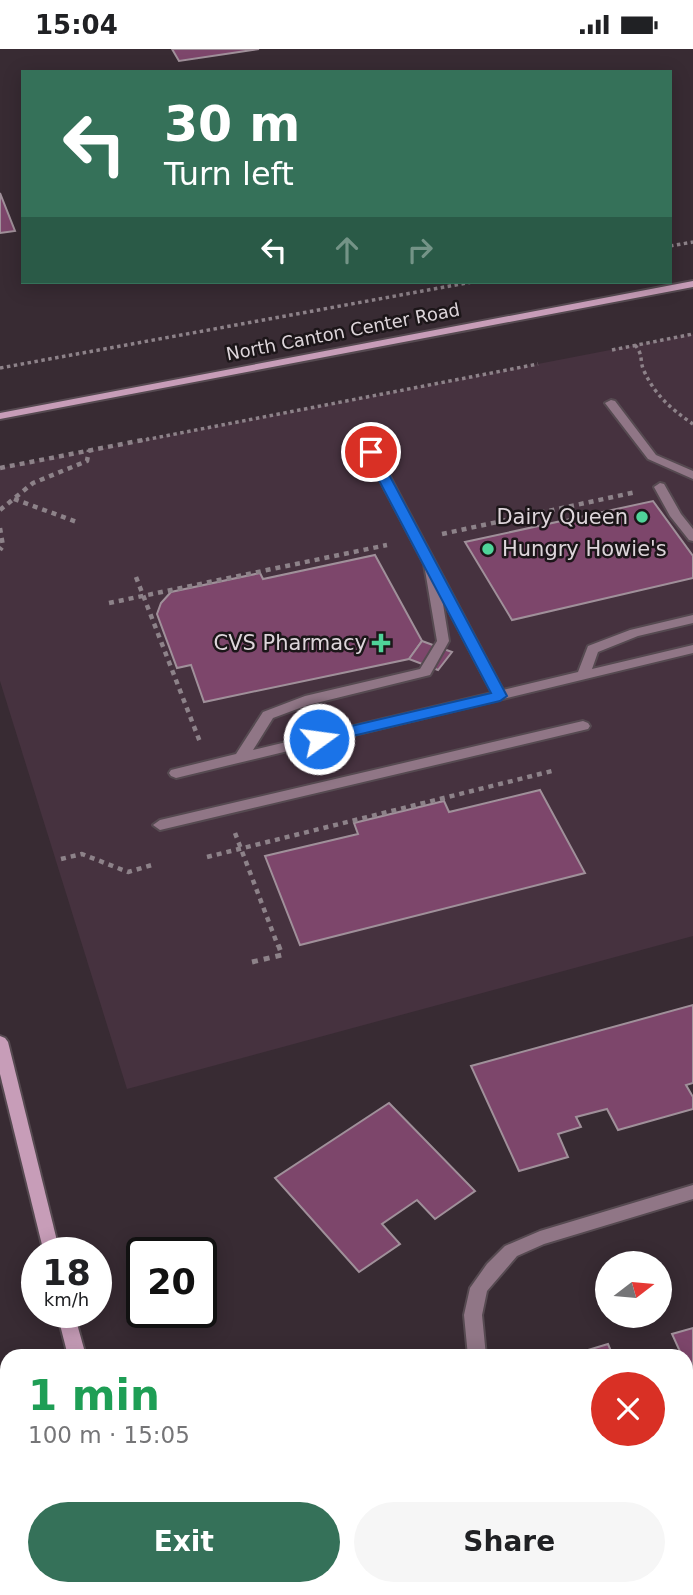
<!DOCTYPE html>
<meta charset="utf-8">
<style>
:root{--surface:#fff;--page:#f6f6f6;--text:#202124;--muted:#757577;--accent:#357159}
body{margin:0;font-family:"DejaVu Sans",sans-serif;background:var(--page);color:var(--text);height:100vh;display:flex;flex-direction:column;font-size:26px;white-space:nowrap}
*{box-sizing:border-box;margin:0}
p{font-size:23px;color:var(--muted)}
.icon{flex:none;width:38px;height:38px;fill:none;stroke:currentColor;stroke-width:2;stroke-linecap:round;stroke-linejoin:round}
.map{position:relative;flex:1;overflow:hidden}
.sheet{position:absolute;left:0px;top:1300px;width:693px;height:247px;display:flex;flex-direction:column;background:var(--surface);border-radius:21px 21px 0 0;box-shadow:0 4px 18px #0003}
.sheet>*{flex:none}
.hud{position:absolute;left:21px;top:21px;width:651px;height:214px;border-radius:0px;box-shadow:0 4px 18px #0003;background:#357159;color:#fff;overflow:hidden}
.needle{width:46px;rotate:74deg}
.fabs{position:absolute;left:595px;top:1202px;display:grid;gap:14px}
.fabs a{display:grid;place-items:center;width:77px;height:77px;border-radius:50%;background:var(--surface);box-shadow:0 4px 18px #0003;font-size:35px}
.speed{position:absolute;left:21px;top:1188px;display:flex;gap:14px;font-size:35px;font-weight:700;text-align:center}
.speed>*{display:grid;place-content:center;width:91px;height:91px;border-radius:50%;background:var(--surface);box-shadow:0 4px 18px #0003;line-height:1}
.speed small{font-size:18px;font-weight:400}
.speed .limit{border:4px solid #111;border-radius:10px;background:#fff;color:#111}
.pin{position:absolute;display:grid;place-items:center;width:60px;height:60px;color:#fff;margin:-30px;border:4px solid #fff;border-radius:50%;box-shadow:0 2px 7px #0007}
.me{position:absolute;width:77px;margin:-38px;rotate:76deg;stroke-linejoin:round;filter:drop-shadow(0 0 5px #0008)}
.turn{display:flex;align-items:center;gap:24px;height:147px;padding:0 28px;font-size:32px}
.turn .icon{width:91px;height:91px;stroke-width:2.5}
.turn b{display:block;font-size:49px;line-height:60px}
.lanes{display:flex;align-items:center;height:66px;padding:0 28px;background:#0003;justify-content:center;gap:35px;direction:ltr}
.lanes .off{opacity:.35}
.round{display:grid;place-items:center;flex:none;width:74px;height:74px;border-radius:37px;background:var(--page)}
.overview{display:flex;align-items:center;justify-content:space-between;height:119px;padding:0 28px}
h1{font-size:42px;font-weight:800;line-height:52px;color:#1e9e55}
.cta{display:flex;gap:14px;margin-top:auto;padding:14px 28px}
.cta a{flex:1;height:80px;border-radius:42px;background:var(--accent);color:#fff;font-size:28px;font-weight:800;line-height:80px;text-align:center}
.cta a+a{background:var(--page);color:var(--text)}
.status{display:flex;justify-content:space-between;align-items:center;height:49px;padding:0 35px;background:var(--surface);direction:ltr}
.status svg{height:19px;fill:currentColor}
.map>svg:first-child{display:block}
</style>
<div class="status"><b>15:04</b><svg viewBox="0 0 49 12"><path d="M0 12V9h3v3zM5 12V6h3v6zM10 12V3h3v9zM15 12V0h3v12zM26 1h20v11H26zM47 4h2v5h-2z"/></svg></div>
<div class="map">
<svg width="693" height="1546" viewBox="0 0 693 1546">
<rect width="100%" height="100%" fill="#382b33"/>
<polygon fill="#46323f" points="693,285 693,887 127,1040 0,632 0,419"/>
<g fill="#7d466b" stroke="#a0909a" stroke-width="2">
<polygon points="172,0 259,0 179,12"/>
<polygon points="0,144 15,182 0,184"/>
<polygon points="653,452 693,507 693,529 512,571 465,493"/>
<polygon points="375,506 422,592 409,610 204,653 191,616 177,619 157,565 161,554 171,543 260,524 263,530"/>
<polygon points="422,592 452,603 438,621 409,610"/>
<polygon points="540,741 585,824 300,896 265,807 358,785 354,774 444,752 449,763"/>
<polygon points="693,956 693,1034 686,1036 693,1048 693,1060 618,1081 607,1060 576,1068 581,1078 558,1085 568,1108 519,1122 471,1017"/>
<polygon points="389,1054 475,1142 435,1170 417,1151 382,1175 400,1195 359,1223 275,1129"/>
<polygon points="693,1279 693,1415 686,1417 686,1307 682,1307 672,1285"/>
<polygon points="608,1295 613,1307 568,1307"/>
<polygon points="693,1508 693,1546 673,1546 672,1540 686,1540 686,1509"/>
</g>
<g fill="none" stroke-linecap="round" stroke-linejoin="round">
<defs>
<g id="service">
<polygon points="611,351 615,352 656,406 693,422 693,430 648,410 605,354"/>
<path d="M371,400l6,3 126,238 75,-18 10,-26 42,-16 63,-15v8l-55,13 -40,16 -6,17 101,-24v8l-517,125 -5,-2 -2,-3 2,-3 65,-16 27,-42 42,-16 115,-27 17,-28 -13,-77 -59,-112zM442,549l50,95 -239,57 20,-32 35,-13 122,-30 19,-34z"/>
<polygon points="660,434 664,435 681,465 693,480 693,492 689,491 670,467 654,438"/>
<polygon points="583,672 588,674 590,677 588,680 160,781 153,776 160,771"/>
</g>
<g id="minor">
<polygon points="693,1136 693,1150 544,1195 517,1207 487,1242 482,1266 486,1307 468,1307 464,1266 470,1239 487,1215 505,1197 540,1182"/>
<polygon points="544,1540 564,1540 566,1546 546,1546"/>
</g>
<g id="secondary">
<polygon points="693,232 693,238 0,370 0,364"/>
<polygon points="0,987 5,989 8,993 60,1204 44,1204 0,1025"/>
<polygon points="57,1264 74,1264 86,1307 68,1307"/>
<polygon points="124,1540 144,1540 145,1546 125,1546"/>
</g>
</defs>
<use href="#service" stroke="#564a51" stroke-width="4"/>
<use href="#minor" stroke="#564a51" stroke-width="4"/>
<use href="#secondary" stroke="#564a51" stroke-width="4"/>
<g stroke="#8d8289" stroke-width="3.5" stroke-dasharray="3.5 3.5" stroke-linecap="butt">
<polyline points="670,197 693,193"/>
<path d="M635,296c9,11 4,15 9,26 11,24 27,38 49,53"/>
<polyline points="612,301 693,285"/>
<polyline points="0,319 472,233"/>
<polyline points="139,392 538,315"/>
</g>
<g stroke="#8d8289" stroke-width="4.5" stroke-dasharray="5 5" stroke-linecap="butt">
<polyline points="0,419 148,390"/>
<polyline points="14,450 77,473"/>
<polyline points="0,461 33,434 87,412 89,401"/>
<polyline points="0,479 3,497 0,501"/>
<polyline points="442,485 636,443"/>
<polyline points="136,528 200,693"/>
<polyline points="109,554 387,496"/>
<polyline points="235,784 278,897"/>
<polyline points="207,808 552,722"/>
<polyline points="61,810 82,805 128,823 152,816"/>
</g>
<polyline stroke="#8d8289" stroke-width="5" stroke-dasharray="6 6" stroke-linecap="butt" points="252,913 282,906 278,895"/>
<use href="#service" fill="#907686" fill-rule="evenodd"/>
<use href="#minor" fill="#907686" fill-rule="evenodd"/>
<use href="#secondary" fill="#c79db8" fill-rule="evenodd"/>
</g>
<polygon fill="#1a73e8" stroke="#114b97" stroke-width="2" points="371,399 377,403 507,647 500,652 319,695 313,693 311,690 313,686 491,644 364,403"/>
<g fill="#4fd399" stroke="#1c1619" stroke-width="2.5">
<circle cx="642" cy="468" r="7"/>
<circle cx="488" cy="500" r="7"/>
<path d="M377.5 583.5h7v7h7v7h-7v7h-7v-7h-7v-7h7z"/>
</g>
<g text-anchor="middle" stroke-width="5" stroke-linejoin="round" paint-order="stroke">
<g font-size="18" fill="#ddd5da" stroke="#1c1619">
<text transform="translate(343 283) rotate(-11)" y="6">North Canton Center Road</text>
</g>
<g font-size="21" fill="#ddd5da" stroke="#1c1619" text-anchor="end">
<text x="628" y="475">Dairy Queen</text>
<text x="502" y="507" text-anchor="start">Hungry Howie's</text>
<text x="367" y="601">CVS Pharmacy</text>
</g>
</g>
</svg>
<div class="fabs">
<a><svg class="needle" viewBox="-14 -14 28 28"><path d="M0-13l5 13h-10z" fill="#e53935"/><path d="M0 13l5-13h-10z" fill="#757577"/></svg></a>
</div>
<div class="speed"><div>18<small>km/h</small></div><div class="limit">20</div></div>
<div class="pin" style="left:371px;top:403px;background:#d93025"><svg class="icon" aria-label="arrive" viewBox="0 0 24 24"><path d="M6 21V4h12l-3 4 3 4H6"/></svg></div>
<svg class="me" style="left:319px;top:690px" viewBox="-20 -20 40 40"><circle r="17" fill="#1a73e8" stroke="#fff" stroke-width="3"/><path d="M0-11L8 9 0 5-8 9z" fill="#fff"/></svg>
<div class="hud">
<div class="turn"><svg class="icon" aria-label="left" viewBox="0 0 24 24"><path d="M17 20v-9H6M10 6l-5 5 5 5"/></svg><div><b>30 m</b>Turn left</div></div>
<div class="lanes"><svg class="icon" aria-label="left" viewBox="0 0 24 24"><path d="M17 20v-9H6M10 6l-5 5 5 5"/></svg><svg class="icon off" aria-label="ahead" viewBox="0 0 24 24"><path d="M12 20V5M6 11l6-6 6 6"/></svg><svg class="icon off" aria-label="right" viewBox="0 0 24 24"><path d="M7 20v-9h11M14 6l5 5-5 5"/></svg></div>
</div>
<section class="sheet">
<div class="overview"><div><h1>1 min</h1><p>100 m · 15:05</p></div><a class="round" style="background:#d93025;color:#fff"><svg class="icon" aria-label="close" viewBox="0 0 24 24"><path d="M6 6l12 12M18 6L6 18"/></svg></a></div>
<div class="cta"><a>Exit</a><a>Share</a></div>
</section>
</div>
